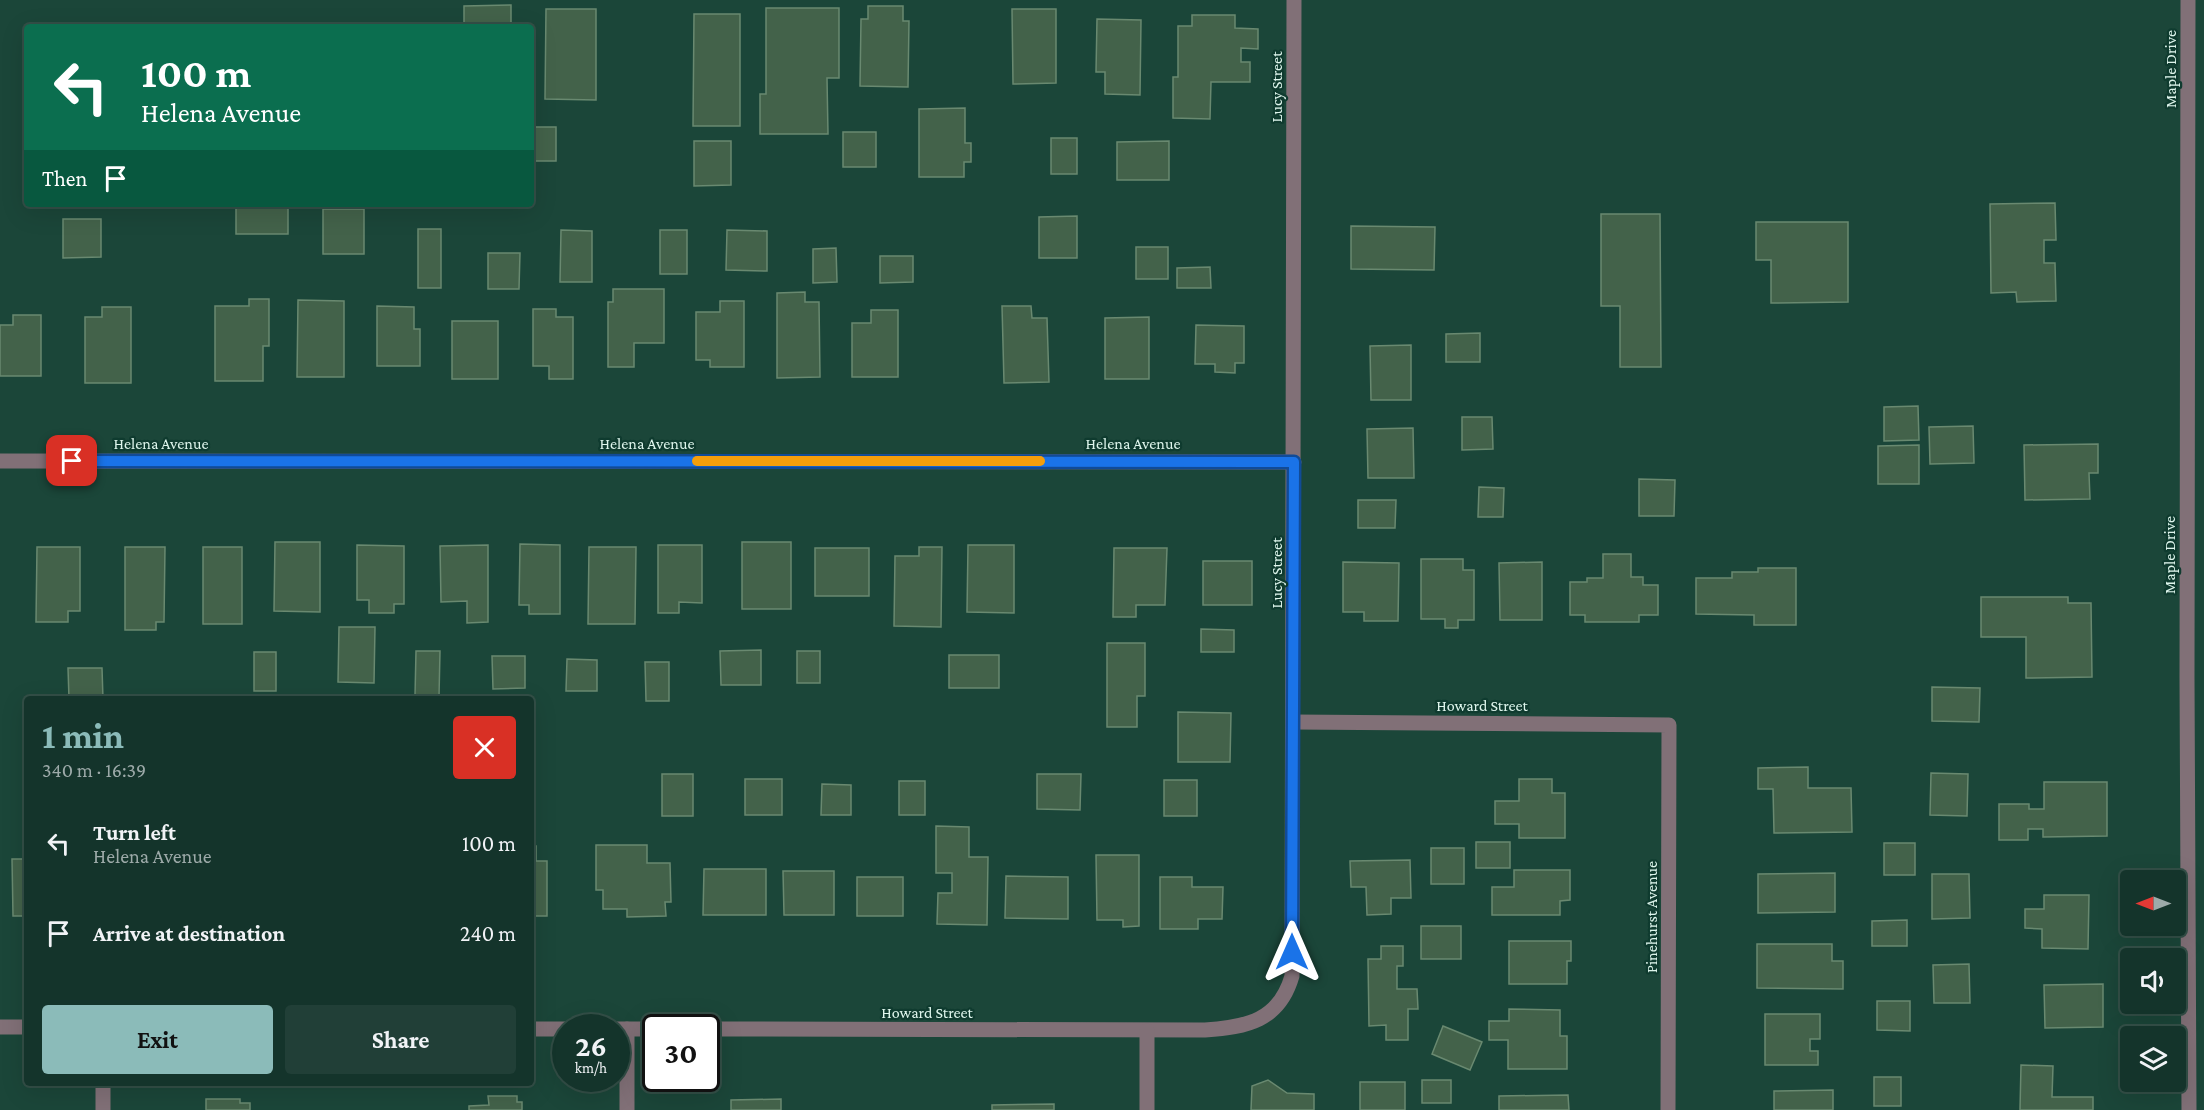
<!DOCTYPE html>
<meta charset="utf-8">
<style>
:root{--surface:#14342b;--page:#213f37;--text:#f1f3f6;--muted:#9daaa9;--line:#334f47;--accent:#8bbbb9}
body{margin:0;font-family:"Crimson Pro",serif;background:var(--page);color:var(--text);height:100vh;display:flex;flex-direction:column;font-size:22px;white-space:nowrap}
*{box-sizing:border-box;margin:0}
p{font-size:20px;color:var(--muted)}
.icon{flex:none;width:33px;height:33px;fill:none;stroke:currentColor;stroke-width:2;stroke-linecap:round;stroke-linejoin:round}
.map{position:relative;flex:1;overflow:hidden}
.drawer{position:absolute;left:24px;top:696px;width:510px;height:390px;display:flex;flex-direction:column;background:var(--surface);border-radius:6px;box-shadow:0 6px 24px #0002,0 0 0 2px var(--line)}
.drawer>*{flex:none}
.guide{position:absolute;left:24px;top:24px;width:510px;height:183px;border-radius:6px;box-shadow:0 6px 24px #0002,0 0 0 2px var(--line);background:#0b6e4f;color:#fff;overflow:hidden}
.needle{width:39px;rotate:270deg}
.fabs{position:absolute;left:2120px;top:870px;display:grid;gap:12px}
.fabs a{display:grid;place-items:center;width:66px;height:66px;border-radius:6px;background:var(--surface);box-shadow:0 6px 24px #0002,0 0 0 2px var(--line);font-size:30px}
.speed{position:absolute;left:552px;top:1014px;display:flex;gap:12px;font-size:30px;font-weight:700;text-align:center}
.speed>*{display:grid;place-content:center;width:78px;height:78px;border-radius:50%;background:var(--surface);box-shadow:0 6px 24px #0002,0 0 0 2px var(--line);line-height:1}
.speed small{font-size:15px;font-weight:400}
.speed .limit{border:3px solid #111;border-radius:9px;background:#fff;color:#111}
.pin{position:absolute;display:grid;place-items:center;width:51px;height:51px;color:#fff;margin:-26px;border-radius:12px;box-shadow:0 3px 9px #0006}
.me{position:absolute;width:66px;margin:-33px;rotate:0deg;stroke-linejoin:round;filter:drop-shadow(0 0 4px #0008)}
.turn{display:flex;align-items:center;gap:21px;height:126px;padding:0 18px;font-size:27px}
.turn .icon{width:78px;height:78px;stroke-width:2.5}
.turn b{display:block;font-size:42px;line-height:51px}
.then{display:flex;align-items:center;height:57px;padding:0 18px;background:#0003;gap:12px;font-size:22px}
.round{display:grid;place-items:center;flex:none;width:63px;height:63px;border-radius:6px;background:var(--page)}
.head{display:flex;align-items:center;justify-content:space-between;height:102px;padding:0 18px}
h1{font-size:36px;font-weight:700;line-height:45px;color:var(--accent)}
.primary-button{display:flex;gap:12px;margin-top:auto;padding:12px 18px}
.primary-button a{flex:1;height:69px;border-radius:6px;background:var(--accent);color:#111;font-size:24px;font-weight:700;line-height:69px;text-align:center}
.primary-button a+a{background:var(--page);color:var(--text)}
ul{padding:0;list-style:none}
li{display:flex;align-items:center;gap:18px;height:90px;padding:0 18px}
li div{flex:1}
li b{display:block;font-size:22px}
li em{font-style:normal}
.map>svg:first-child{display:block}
</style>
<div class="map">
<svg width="2204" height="1110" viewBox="0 0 2204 1110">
<rect width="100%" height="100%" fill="#1b4639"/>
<g fill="#43624a" stroke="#698970" stroke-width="1.5">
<polygon points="511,5 511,27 464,27 464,6"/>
<polygon points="868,6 903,6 903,21 909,21 908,87 860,86 861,19 868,19"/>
<polygon points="766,8 839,8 839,78 827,78 828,134 760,134 760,94 766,94"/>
<polygon points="546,9 596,9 596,100 545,99"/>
<polygon points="1012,9 1056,9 1056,83 1013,84"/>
<polygon points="694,14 740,14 740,126 693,126"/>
<polygon points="1192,15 1235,15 1235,28 1258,29 1258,49 1241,48 1241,62 1250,62 1250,82 1211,82 1210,119 1173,118 1173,77 1178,77 1178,26 1192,26"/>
<polygon points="1097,19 1141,20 1140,95 1105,94 1105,72 1096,72"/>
<polygon points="374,23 419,23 419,27 373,27"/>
<polygon points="965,108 965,143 971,143 971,162 964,162 964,177 919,177 919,109"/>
<rect x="531" y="127" width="25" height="34"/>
<rect x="843" y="132" width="33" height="35"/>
<rect x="1051" y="138" width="26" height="36"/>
<polygon points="694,141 731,141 731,185 694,186"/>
<polygon points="1169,141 1169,180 1117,180 1117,142"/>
<polygon points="2055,203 2056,240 2044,240 2044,263 2055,263 2056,301 2017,302 2016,292 1991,293 1990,204"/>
<rect x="236" y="204" width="52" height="30"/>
<rect x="323" y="209" width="41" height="45"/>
<polygon points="1601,214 1660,214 1661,367 1620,367 1620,306 1601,306"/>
<polygon points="1077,216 1077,258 1039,258 1039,217"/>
<polygon points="63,219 101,219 101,257 63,258"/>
<polygon points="1756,222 1848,222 1848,302 1771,303 1771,260 1756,260"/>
<polygon points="1351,226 1435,227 1434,270 1351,269"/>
<rect x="418" y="229" width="23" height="59"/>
<polygon points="561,230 592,231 592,282 560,282"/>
<rect x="660" y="230" width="27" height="44"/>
<polygon points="727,230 767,231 767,271 726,270"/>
<rect x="1136" y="247" width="32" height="32"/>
<polygon points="836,248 837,282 813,283 813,249"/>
<polygon points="488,253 520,253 519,289 488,289"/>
<polygon points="880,256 913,256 913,282 880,283"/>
<polygon points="1210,267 1211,288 1177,288 1177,268"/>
<polygon points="613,289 664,289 664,343 634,343 634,367 608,367 608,302 613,302"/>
<polygon points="805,292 805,302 819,302 820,377 777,378 777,293"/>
<polygon points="249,299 269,299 269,346 263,346 263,381 215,381 215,306 249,306"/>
<polygon points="298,300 344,301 344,377 297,377"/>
<polygon points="720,301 744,301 744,367 710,367 710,360 696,360 696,312 720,312"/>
<polygon points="377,306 414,307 414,329 420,329 420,366 377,366"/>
<polygon points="1002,306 1031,306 1032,318 1047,318 1049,382 1004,383"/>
<polygon points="102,307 131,307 131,383 85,383 85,317 102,317"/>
<polygon points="533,309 556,309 556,317 573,317 573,379 549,379 549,366 533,366"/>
<polygon points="871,310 898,310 898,377 852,377 852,323 871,323"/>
<polygon points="13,315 41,315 41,376 0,376 0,325 13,325"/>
<polygon points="1149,317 1149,379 1105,379 1105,318"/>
<rect x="452" y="321" width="46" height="58"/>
<polygon points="1196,325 1244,326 1244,363 1235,363 1235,373 1215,372 1215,364 1195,364"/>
<polygon points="1480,333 1480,362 1446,362 1446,334"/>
<polygon points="1411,345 1411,400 1371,400 1370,346"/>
<polygon points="1918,406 1919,440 1884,441 1884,407"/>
<polygon points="1462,417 1492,417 1493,449 1462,450"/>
<polygon points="1973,426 1974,463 1930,464 1929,427"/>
<polygon points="1413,428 1414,478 1368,478 1367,429"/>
<polygon points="2098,444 2098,473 2089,473 2090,499 2025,500 2024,445"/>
<polygon points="1919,445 1919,484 1878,484 1878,446"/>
<polygon points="1639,479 1675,480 1674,516 1639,516"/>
<polygon points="1479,487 1504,488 1503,517 1478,517"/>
<polygon points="1358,500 1396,500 1395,528 1358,528"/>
<polygon points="275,542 320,542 320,612 274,611"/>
<rect x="742" y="542" width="49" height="67"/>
<polygon points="520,544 560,545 560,614 529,614 529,605 519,605"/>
<polygon points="357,545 404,546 404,604 394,604 394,613 369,613 369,600 357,600"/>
<polygon points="488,545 488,622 467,623 467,601 441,602 440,546"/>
<polygon points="658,545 702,545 702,603 679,602 679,613 658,613"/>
<polygon points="968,545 1014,545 1014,613 967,612"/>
<polygon points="37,547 80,547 80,611 68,611 68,622 36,622"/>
<polygon points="125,547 165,547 164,622 156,622 156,630 125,630"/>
<rect x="203" y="547" width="39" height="77"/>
<polygon points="589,547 636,547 635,624 588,624"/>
<polygon points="919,547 942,547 941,627 894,626 895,556 919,556"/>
<rect x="815" y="548" width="54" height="48"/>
<polygon points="1114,548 1167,548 1165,605 1136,605 1136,617 1113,617"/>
<polygon points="1603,554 1631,554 1631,577 1643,577 1643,585 1658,585 1658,615 1639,615 1639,622 1585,622 1585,615 1570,615 1570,582 1587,582 1587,578 1603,578"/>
<polygon points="1421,559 1463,559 1463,570 1474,570 1474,620 1458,620 1458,628 1445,628 1445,619 1421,619"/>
<rect x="1203" y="561" width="49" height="44"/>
<polygon points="1343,562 1399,563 1398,621 1364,621 1364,612 1343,612"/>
<polygon points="1542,562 1542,620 1500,620 1499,563"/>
<polygon points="1758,568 1796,568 1796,625 1754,625 1754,615 1696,614 1696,578 1732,578 1732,572 1758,572"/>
<polygon points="1981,597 2068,597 2068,603 2091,603 2092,677 2026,678 2026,637 1981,637"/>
<polygon points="339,627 375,627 374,683 338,682"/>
<polygon points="1201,629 1234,630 1234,652 1201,652"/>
<polygon points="1107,643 1145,643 1145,696 1137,696 1137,727 1107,727"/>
<polygon points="761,650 761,685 721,685 720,651"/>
<polygon points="416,651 440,651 439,697 415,696"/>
<rect x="797" y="651" width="23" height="32"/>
<rect x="254" y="652" width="22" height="39"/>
<rect x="949" y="655" width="50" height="33"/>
<polygon points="492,656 525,656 525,688 493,689"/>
<polygon points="567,659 597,660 597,691 566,691"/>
<polygon points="645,662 669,662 669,701 646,701"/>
<polygon points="68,668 102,668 103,699 69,699"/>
<polygon points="1932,687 1980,688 1979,722 1932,721"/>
<polygon points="1178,712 1231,713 1230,762 1178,762"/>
<polygon points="1808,767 1808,788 1851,788 1852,832 1774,833 1773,789 1758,789 1758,768"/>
<polygon points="1931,773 1968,774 1967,816 1930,815"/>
<rect x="662" y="774" width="31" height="42"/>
<polygon points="1037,774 1081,774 1080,810 1037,809"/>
<rect x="745" y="779" width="37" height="36"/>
<polygon points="1519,779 1552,779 1552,793 1565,793 1565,838 1519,838 1519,824 1495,824 1495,801 1519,801"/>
<rect x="1164" y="780" width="33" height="36"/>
<rect x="899" y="781" width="26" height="34"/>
<polygon points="2044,782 2107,782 2107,836 2043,837 2043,829 2028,829 2028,840 1999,840 1999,804 2029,804 2029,809 2044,809"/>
<polygon points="822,784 851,785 851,815 821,815"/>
<polygon points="936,826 969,827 969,857 988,857 987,925 937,924 938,893 952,893 952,873 936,873"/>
<rect x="1476" y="842" width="34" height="26"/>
<rect x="1884" y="843" width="31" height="32"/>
<polygon points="596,845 647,845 647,863 670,863 671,902 665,902 666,916 627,917 627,909 603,909 603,890 596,890"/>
<polygon points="531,846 536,846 536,861 547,861 547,916 531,916"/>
<rect x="1431" y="848" width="33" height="36"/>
<polygon points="1096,855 1139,855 1139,926 1123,927 1123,920 1097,920"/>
<polygon points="12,859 27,859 27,916 13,916"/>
<polygon points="1410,860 1411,898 1391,898 1391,914 1367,915 1366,887 1351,887 1350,861"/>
<polygon points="704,869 766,869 766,915 703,915"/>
<polygon points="1514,870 1570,870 1570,900 1560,901 1560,915 1492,915 1492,887 1514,887"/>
<polygon points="783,871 834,871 834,915 784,915"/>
<polygon points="1835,873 1835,912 1758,913 1758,874"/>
<polygon points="1932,874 1969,874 1970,918 1932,919"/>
<polygon points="1006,876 1068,877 1068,919 1005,918"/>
<rect x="857" y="877" width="46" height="39"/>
<polygon points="1160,877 1192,877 1192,887 1223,887 1222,919 1198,919 1198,929 1160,929"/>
<polygon points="2044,895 2089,895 2088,949 2042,948 2042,929 2025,928 2025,909 2044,909"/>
<polygon points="1907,920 1907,946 1872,946 1872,921"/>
<rect x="1421" y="926" width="40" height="33"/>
<polygon points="1509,941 1571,941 1571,961 1567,961 1567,984 1509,984"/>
<polygon points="1757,944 1832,944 1832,961 1843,961 1843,989 1757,988"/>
<polygon points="1381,946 1403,946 1403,966 1397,966 1397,989 1417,989 1418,1009 1408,1009 1408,1040 1386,1040 1386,1025 1369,1026 1368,959 1381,959"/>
<polygon points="1969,964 1970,1003 1934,1003 1933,965"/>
<polygon points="2103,984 2103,1027 2045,1028 2044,985"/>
<polygon points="1877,1001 1910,1001 1910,1031 1877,1030"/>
<polygon points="1509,1009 1560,1010 1560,1036 1567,1036 1567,1069 1508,1069 1508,1040 1489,1040 1489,1021 1509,1021"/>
<polygon points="1765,1014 1820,1014 1820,1039 1810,1039 1810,1051 1818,1051 1818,1065 1765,1065"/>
<polygon points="1443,1026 1482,1042 1470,1070 1432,1054"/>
<polygon points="2021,1065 2053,1066 2052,1097 2093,1097 2093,1110 2020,1110"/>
<rect x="1874" y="1077" width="27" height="29"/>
<polygon points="1268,1080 1287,1093 1314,1094 1314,1110 1251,1110 1252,1086"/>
<rect x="1422" y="1080" width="29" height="23"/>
<rect x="1360" y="1082" width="45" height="28"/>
<polygon points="1833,1090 1833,1110 1774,1110 1774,1091"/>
<polygon points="1568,1095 1569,1110 1499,1110 1499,1096"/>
<polygon points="488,1096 517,1096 517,1102 522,1102 522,1110 469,1110 469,1106 489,1105"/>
<polygon points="206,1099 240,1099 240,1103 250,1103 250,1110 206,1110"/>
<polygon points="781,1099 781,1110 731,1110 731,1100"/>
<polygon points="1054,1104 1054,1110 992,1110 992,1105"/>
</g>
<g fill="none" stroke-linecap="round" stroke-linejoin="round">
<g stroke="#817077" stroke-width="15">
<polyline points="2188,0 2187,677 2189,1110"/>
<polyline points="0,461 1294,462"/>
<polyline points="1294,722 1669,725 1668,1110"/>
<polyline points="0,1027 27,1027"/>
<polyline points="531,1029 566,1029"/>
<polyline points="616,1029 656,1029"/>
<path d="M706,1029l499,1c42,-3 74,-9 87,-54l2,-976"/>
<polyline points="103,1110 103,1083"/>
<polyline points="627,1110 627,1029"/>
<polyline points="1147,1110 1147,1031"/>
</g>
</g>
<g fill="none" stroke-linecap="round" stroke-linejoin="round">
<defs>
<polyline id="route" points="72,461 1294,462 1292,952"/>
</defs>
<use href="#route" stroke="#114b97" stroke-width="15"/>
<use href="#route" stroke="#1a73e8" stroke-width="10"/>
<polyline stroke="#f59e0b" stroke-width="10" points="697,461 1040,461"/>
</g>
<g text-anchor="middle" stroke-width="4.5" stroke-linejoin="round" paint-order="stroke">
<g font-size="16" fill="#def5ec" stroke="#0f3b2f">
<text transform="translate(2170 69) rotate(-90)" y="6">Maple Drive</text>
<text transform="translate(1276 87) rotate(-90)" y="6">Lucy Street</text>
<text x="161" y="449">Helena Avenue</text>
<text x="647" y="449">Helena Avenue</text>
<text x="1133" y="449">Helena Avenue</text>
<text transform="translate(2169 555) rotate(-90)" y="6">Maple Drive</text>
<text transform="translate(1276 573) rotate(-90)" y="6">Lucy Street</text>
<text x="1482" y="711">Howard Street</text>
<text transform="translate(1651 917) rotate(-90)" y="6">Pinehurst Avenue</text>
<text x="927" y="1018">Howard Street</text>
</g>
</g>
</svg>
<div class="fabs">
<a><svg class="needle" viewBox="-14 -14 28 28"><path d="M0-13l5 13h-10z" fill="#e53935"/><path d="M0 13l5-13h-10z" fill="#9daaa9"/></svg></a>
<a><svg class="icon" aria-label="sound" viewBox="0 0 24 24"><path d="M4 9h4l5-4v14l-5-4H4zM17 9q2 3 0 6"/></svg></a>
<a><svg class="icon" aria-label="layers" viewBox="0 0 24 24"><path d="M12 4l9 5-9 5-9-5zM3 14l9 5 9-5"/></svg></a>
</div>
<div class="speed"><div>26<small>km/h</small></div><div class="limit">30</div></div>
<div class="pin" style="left:72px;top:461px;background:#d93025"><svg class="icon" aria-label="arrive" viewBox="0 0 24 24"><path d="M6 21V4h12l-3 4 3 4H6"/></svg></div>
<svg class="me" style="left:1292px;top:952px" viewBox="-20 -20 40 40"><path d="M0-17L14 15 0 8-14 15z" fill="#1a73e8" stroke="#fff" stroke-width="4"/></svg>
<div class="guide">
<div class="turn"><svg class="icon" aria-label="left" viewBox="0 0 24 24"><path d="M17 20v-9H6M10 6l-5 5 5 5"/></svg><div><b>100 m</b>Helena Avenue</div></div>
<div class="then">Then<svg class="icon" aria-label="arrive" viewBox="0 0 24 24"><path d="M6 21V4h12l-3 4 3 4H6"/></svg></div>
</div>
<section class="drawer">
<div class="head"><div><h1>1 min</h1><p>340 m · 16:39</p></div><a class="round" style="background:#d93025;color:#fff"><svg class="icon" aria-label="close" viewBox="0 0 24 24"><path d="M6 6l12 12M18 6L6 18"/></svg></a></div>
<ul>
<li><svg class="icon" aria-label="left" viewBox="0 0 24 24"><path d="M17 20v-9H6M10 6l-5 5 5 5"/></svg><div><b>Turn left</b><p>Helena Avenue</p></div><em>100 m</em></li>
<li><svg class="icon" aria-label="arrive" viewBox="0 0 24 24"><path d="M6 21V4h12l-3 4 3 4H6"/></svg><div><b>Arrive at destination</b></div><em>240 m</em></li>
</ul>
<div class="primary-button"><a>Exit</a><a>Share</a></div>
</section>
</div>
